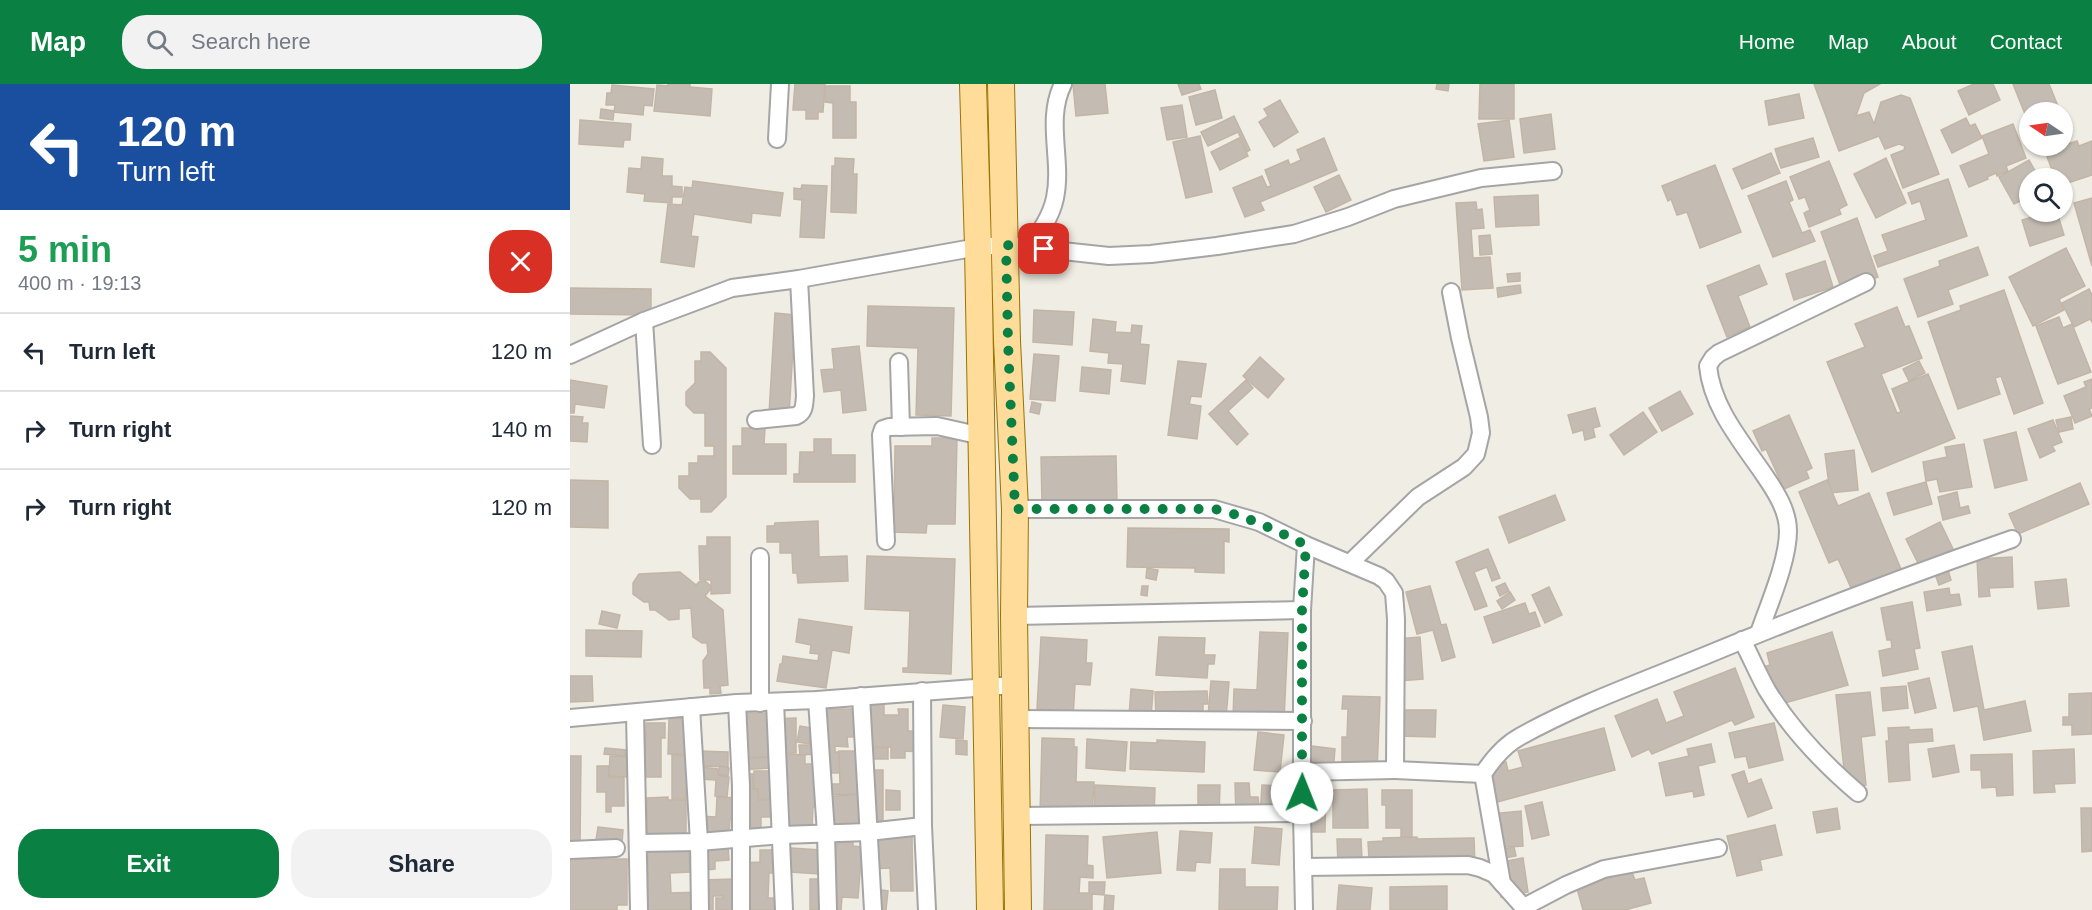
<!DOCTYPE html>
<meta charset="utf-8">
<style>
:root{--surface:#fff;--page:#f2f2f3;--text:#1f2937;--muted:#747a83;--line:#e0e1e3;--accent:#0b8043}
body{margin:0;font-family:Arial,sans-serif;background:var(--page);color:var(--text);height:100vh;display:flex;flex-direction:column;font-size:22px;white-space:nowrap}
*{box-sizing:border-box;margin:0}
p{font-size:20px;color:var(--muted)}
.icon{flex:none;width:33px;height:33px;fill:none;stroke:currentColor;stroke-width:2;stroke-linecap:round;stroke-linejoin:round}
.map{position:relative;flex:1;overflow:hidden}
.sheet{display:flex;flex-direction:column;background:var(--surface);width:570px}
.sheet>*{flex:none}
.hud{background:#1a4fa0;color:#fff;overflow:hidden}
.needle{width:39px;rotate:283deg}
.fabs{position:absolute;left:1449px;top:18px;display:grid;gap:12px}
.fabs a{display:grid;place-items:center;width:54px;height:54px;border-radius:50%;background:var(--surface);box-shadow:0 2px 4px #0004;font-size:30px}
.pin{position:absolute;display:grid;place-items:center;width:51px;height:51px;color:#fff;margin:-26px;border-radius:12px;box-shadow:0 3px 9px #0006}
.me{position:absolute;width:66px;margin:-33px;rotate:1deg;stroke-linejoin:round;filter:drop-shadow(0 0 4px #0008)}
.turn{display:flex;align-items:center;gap:21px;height:126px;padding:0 18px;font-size:27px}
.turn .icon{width:78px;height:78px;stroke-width:2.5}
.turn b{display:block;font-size:42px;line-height:51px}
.round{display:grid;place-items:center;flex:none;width:63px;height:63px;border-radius:24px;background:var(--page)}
.summary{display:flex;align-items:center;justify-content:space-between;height:102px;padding:0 18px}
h1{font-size:36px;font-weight:800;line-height:45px;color:#1e9e55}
.action{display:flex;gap:12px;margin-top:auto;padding:12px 18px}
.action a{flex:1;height:69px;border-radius:24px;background:var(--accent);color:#fff;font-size:24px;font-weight:800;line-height:69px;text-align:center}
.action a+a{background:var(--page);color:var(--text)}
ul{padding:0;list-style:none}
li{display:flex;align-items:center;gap:18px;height:78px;padding:0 18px;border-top:2px solid var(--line)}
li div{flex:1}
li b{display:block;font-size:22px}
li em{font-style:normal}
header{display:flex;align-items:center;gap:36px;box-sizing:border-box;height:84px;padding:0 30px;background:var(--accent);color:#fff}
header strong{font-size:28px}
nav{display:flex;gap:33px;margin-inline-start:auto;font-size:21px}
.search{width:420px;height:54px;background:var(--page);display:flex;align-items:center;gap:15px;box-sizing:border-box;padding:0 21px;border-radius:24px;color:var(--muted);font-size:22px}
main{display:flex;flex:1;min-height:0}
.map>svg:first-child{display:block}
</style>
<header>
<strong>Map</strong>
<div class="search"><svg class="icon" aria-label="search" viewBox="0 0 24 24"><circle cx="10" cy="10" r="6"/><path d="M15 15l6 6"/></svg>Search here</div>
<nav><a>Home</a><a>Map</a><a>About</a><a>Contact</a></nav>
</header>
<main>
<section class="sheet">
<div class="hud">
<div class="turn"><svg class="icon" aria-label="left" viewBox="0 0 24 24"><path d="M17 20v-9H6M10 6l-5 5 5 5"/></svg><div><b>120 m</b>Turn left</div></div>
</div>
<div class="summary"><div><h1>5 min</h1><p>400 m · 19:13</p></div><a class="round" style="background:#d93025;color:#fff"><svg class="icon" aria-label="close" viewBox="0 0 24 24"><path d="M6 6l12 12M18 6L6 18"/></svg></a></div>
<ul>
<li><svg class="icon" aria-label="left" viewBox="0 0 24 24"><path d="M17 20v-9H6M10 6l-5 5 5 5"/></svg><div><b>Turn left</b></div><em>120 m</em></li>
<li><svg class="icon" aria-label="right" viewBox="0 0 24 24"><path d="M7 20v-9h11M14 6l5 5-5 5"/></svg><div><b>Turn right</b></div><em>140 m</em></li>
<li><svg class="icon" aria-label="right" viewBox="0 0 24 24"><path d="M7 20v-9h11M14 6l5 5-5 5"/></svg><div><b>Turn right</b></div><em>120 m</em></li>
</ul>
<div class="action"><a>Exit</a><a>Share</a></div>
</section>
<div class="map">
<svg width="1522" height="826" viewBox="0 0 1522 826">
<rect width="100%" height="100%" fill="#f0ede4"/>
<g fill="#c4bcb3" stroke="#c3b5a5" stroke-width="1.5">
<polygon points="98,0 120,0 120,3 142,5 140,32 84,27 87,1 98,2"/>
<polygon points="225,0 255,0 253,28 248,28 248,35 236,35 236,26 223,26"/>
<polygon points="503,0 535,0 538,29 506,32"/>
<polygon points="608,0 629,0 631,5 612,11"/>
<polygon points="867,0 879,0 878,7 866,5"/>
<polygon points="910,0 944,0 944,35 909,35"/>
<polygon points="1244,0 1310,0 1294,9 1286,32 1299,28 1304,40 1311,18 1331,11 1340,14 1369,90 1333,104 1321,71 1334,66 1335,62 1329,60 1315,65 1309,52 1269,67"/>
<polygon points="1404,0 1423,0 1430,16 1399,31 1388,7"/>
<polygon points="1443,0 1479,0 1488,22 1472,28 1460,28 1460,34 1457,35"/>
<polygon points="42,1 84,5 82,22 74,21 73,31 44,28 45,21 36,21 37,9 41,9"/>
<polygon points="255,2 280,2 280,18 286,18 286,54 263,54 263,19 255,18"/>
<polygon points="645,6 652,34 626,41 619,13"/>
<polygon points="1229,10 1234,34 1199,41 1195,17"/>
<polygon points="710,16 728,48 704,63 689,38 698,32 694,25"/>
<polygon points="612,21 617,53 597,56 591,24"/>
<polygon points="31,25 44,27 43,36 30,34"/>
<polygon points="981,30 985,65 954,69 950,35"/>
<polygon points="664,32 680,66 677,68 668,48 638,62 631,48"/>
<polygon points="1396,34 1400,42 1405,40 1412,54 1382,69 1371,46"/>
<polygon points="10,36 61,40 60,56 54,56 53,63 9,60"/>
<polygon points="939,36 944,73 914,77 908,40"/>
<polygon points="1443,40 1456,74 1436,82 1438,87 1427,92 1426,89 1417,93 1418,95 1399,103 1390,82 1419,70 1412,52"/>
<polygon points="1495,50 1498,60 1507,57 1509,62 1522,57 1522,91 1492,101 1492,94 1485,94 1473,62 1492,62 1492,51"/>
<polygon points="630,52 642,108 616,114 603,58"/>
<polygon points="669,54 678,72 650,86 641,68"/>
<polygon points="754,54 767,86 690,118 694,126 675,133 663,104 692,92 697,103 701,102 695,86 718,76 720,81 731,76 727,66"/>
<polygon points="1243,54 1249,73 1211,84 1205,65"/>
<polygon points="1201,69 1210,89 1172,105 1163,85"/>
<polygon points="72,73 93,75 92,92 102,92 102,102 112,103 112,113 102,113 102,119 74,117 75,110 57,108 59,84 71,85"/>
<polygon points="265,74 284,75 283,90 287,90 286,129 261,128 262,82 265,82"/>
<polygon points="1316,74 1336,119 1306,134 1284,90"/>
<polygon points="1459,76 1469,94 1460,94 1460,112 1444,120 1429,93"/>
<polygon points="1259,77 1277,121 1269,125 1271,130 1239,143 1234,129 1240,126 1235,113 1229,115 1220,93"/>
<polygon points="1145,81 1171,148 1130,164 1117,128 1107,131 1101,115 1098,117 1092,102"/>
<polygon points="769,91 781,116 756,128 744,103"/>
<polygon points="1378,95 1397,152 1308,183 1304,172 1318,167 1312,151 1356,136 1350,117 1342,120 1338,109"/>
<polygon points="123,97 213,109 210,132 182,129 181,139 124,130 121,152 128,153 124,183 91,178 98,120 112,121 115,103 122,104"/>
<polygon points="1216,97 1223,116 1219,118 1232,149 1240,146 1245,157 1203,173 1178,112"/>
<polygon points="232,101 257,102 254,154 230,153 232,116 224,115 224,104 231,105"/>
<polygon points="968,111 969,141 926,143 924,113"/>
<polygon points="1522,114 1522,182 1504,119"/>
<polygon points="906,118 907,126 912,125 914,144 901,145 903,174 920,173 923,204 892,206 886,119"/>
<polygon points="1479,128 1487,128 1494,151 1460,162 1452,136"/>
<polygon points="1287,134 1308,193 1272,206 1251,148"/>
<polygon points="920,151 922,170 910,171 909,152"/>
<polygon points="1408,163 1418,191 1378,206 1383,220 1348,233 1334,195 1370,182 1369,177"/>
<polygon points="1496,164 1515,202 1489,215 1494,226 1463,242 1439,193"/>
<polygon points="1255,177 1263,203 1224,216 1216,190"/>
<polygon points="1189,181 1197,200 1168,212 1180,243 1157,253 1137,202"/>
<polygon points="950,189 950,197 938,198 937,190"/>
<polygon points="950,201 951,209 928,213 927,204"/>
<polygon points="0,204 81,205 81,231 0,230"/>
<polygon points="1519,205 1522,211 1522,238 1520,235 1504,243 1492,219"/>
<polygon points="1434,206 1473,319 1444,330 1431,292 1425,294 1430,310 1388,325 1358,238 1391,226 1390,222"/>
<polygon points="298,222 384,224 381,332 346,331 348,264 297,262"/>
<polygon points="1327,223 1335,243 1339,242 1352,274 1311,290 1327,329 1331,328 1322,305 1358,290 1385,354 1302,388 1257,278 1295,263 1285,240"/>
<polygon points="464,226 504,228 502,261 463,258"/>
<polygon points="205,229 225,231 219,331 199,330"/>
<polygon points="1489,233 1493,244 1502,240 1521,288 1488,300 1466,242"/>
<polygon points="523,235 546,238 545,248 561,249 562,241 572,242 570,260 579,261 575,300 551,297 553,280 538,279 539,269 520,267"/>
<polygon points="289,262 296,326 273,329 271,306 254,308 251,286 264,285 262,265"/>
<polygon points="131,268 140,268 156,284 156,413 141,428 131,428 131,415 120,415 109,404 109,392 119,392 119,379 128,379 128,372 144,372 144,362 135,362 135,329 124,329 116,321 116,308 125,299 125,277 131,277"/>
<polygon points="464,270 489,272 485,317 460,315"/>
<polygon points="690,273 714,295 698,314 673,292"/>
<polygon points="608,277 636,280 631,313 621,312 619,320 631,322 627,355 598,351"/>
<polygon points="1349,277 1355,289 1339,297 1333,285"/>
<polygon points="512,283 541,286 539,310 510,307"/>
<polygon points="1522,295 1522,324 1519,325 1522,332 1505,339 1494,312 1516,303 1514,298"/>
<polygon points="0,296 37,302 34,324 5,320 4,329 0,329"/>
<polygon points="676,296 683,304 658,327 678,350 667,361 639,330"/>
<polygon points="1110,307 1123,330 1092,347 1079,324"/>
<polygon points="462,318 471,320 469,330 460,328"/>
<polygon points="1025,324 1030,342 1023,344 1025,353 1015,356 1013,346 1003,349 998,331"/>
<polygon points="1073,328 1087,348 1054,371 1040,351"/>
<polygon points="1219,331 1242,384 1236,387 1239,394 1214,405 1196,365 1192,367 1183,347"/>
<polygon points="0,332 13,333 12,339 18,339 17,358 0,357"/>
<polygon points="1501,333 1503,345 1489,348 1486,336"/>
<polygon points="1483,336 1492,358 1482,362 1485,367 1470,374 1458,345"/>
<polygon points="172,344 195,344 194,360 216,360 216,390 163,390 163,362 172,362"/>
<polygon points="1446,348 1457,396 1425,404 1414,356"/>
<polygon points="362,354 387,354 385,440 357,440 356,449 320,448 320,439 324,439 325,362 362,362"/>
<polygon points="244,355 261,355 261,371 285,371 285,398 224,398 224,390 229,390 230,368 244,368"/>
<polygon points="1394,360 1402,403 1370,408 1367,395 1356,397 1353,378 1377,373 1375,363"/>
<polygon points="1284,366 1288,406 1260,409 1255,370"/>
<polygon points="546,372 547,418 472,419 471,373"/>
<polygon points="0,396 38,397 38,444 0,443"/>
<polygon points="1257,396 1268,422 1299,409 1331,485 1282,506 1268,475 1259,479 1229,408"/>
<polygon points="1356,398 1362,420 1324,431 1317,409"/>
<polygon points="1510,399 1519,420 1448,450 1439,430"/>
<polygon points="1387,408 1390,424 1398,422 1400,429 1373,436 1368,413"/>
<polygon points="985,411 995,436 939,459 929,433"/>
<polygon points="248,437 249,473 277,472 278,497 228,499 227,489 223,489 222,469 210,469 210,458 197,458 197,442 204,442 205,439"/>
<polygon points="1370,438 1383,465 1349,481 1336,455"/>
<polygon points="558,444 659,445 659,458 654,457 654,489 625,488 625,484 557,483"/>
<polygon points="137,453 160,453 160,509 141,510 141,496 130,496 129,462 137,462"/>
<polygon points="918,465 930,494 922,497 917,483 904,488 917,522 905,526 886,478"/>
<polygon points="297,472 385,475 381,590 333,588 333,584 338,584 340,527 295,525"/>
<polygon points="1442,473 1443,503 1419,504 1420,512 1409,513 1407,475"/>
<polygon points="577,484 588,486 586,496 576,494"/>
<polygon points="1378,486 1381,496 1369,501 1365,490"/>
<polygon points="110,488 125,500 125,502 129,498 135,497 142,503 135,512 153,526 158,601 150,602 151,609 140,610 140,604 134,604 133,577 138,570 137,559 132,559 123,553 121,524 109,525 109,535 99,536 85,526 80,526 79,518 74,518 63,510 63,499 69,490"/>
<polygon points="1496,495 1499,522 1468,525 1465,498"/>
<polygon points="935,499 939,507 930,512 926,503"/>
<polygon points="572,502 578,502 577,512 571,511"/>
<polygon points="860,502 871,541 876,540 885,573 872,577 863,546 847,550 836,508"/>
<polygon points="979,503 992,531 975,539 962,511"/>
<polygon points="1379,504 1380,511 1389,510 1391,521 1357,527 1354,508"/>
<polygon points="940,508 945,516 932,525 927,517"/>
<polygon points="1342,518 1350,564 1344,565 1348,585 1313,592 1309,567 1322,564 1321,556 1317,556 1311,524"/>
<polygon points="955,519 959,530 965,528 970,542 923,559 914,533"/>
<polygon points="32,527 50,531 47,544 29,540"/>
<polygon points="229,535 282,543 279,569 262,566 256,604 207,597 210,580 212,580 213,572 248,577 249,570 240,569 241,561 226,558"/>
<polygon points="16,546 72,547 71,573 16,572"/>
<polygon points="690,548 718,549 714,637 663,634 664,605 687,606"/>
<polygon points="1262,548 1278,601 1201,623 1190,584 1200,581 1197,569"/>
<polygon points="471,553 517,556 516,579 522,579 520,601 505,600 503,634 486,633 486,626 467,625"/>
<polygon points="589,553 635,554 634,571 645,571 644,580 638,580 637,594 586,591"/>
<polygon points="850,553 853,595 829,597 826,555"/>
<polygon points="1402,562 1414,626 1455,617 1461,647 1414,656 1408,622 1384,627 1372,568"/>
<polygon points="1165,584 1184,633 1165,641 1162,636 1082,670 1079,665 1062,673 1045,632 1087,615 1096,639 1114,632 1104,608"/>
<polygon points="0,592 22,592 23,617 0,618"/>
<polygon points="1359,594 1366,624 1345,629 1338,599"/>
<polygon points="641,597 659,598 656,634 638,632"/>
<polygon points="1336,602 1338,624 1313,627 1311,604"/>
<polygon points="561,605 583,607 581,634 559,632"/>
<polygon points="637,607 638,620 633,620 633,636 586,633 585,608"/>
<polygon points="1300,608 1305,651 1291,653 1296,701 1276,703 1266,611"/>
<polygon points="1522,609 1522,650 1502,651 1502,641 1493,641 1493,633 1499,633 1499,610"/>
<polygon points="773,612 810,613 807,688 772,687 772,653 777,653 778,625 772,625"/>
<polygon points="295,619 314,620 314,631 329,631 328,625 338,625 338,647 350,647 350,668 335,667 335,674 321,674 321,663 295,663"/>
<polygon points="373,621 395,623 393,655 370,653"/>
<polygon points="253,625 286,625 286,653 277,653 278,663 265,662 265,668 270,668 270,689 253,689"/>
<polygon points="829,626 866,626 865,653 828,652"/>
<polygon points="164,629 199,629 199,635 226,634 226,669 210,669 210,673 164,673"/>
<polygon points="99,634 116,635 115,670 98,670"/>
<polygon points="76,639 95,639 95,654 91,654 91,693 75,693"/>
<polygon points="1204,639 1213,676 1179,684 1176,672 1165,674 1159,649"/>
<polygon points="230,642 242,644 239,660 227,658"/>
<polygon points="1339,643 1339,646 1362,645 1363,657 1338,659 1340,696 1319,698 1316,657 1319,657 1318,644"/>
<polygon points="1034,644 1045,686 916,721 907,685 936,678 938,687 953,683 948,667"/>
<polygon points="688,648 714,651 710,688 684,686"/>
<polygon points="472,654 504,655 504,663 507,663 506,698 524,698 522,732 470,731"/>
<polygon points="517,655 557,658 555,687 516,684"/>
<polygon points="386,656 397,657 397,671 386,670"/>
<polygon points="587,656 635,658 634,688 560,685 561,658 587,659"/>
<polygon points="1141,660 1145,678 1128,682 1134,711 1124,713 1123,707 1096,712 1089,679 1119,672 1117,665"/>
<polygon points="229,661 246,661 246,670 230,671"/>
<polygon points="734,661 765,665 763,688 732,685"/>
<polygon points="1384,661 1389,688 1363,693 1358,665"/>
<polygon points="35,664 56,666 55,672 34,670"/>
<rect x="297" y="664" width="21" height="11"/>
<polygon points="1504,665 1505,699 1484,700 1485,708 1464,709 1463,667"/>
<polygon points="128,667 158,668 158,683 128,682"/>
<polygon points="269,667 289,667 290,710 255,711 255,700 270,700"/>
<polygon points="215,670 235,671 235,680 247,680 248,723 243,723 242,746 213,745"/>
<polygon points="1442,670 1443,711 1427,712 1426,703 1412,704 1411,686 1401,686 1401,671"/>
<polygon points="102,671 122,671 122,707 116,707 116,715 102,715"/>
<polygon points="0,672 11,672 10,762 0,762"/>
<polygon points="40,672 59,673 58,693 39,692"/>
<polygon points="202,673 202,684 167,686 167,675"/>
<polygon points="27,682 39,682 39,693 54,693 54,722 41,722 41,728 36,728 36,708 27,708"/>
<polygon points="150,682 159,684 158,692 148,690"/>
<polygon points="130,683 148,685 148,691 159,693 157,713 145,712 146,696 129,695"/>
<rect x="298" y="686" width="15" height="53"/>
<polygon points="184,687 201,687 201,715 188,715 188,705 184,705"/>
<polygon points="1174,687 1178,700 1191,695 1202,724 1178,733 1162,691"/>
<polygon points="170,690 183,690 183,705 188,705 188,716 203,716 203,733 191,733 191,746 169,746"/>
<polygon points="665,699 679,699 680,713 688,713 689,722 666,732"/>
<polygon points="525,701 585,704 584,732 524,732"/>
<polygon points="628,701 650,701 649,733 628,733"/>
<polygon points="692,701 715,702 714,733 690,732"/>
<polygon points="729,702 756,702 755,748 728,748"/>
<polygon points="797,705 798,744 763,744 763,706"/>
<polygon points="316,706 330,707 330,726 316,726"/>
<polygon points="812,706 842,706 842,753 831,753 831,744 816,744 816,721 812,721"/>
<polygon points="288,710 291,742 260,746 257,713"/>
<polygon points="98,713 98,716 116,716 116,753 77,753 77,714"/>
<polygon points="147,713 167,714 166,735 160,735 159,754 128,753 129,732 146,733"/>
<polygon points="972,718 979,751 962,755 955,722"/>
<polygon points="1267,724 1270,745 1247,749 1243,728"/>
<polygon points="1511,724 1522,724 1522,767 1512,768"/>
<polygon points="951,727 953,762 923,764 921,730"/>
<polygon points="1205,741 1212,771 1190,776 1192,786 1167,792 1157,752"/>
<polygon points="28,743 53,746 52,759 26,756"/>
<polygon points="685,743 712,745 709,781 682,779"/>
<polygon points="610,747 642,749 640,779 626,778 625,787 607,786"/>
<polygon points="587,748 591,789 537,794 533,753"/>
<polygon points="342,751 343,807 321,807 320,784 300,785 299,752"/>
<polygon points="476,751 518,752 517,781 523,782 523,794 510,793 509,809 519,809 519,798 535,798 534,811 522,810 522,826 474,826"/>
<polygon points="847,753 847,755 904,754 905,782 768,779 767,755 791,755 792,775 799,775 798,758 813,757 813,754"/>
<polygon points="261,756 283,757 283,762 292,763 288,814 272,813 271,826 257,826"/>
<polygon points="158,762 159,776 145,777 145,785 127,787 125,765"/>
<polygon points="944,763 946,772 930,775 928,767"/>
<polygon points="221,764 251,766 250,790 220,788"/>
<polygon points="119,766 120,788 100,789 101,809 132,808 132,796 163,795 163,826 146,826 146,814 153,814 153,812 143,812 143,826 78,826 78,767"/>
<polygon points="190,766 210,766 210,789 199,789 198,814 207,814 207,826 172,826 172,779 190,778"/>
<polygon points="953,774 958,808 931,813 926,779"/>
<polygon points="0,775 57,775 57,821 47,821 47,826 0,826"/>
<polygon points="650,785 675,785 675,803 708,803 707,826 649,826"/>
<polygon points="1061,786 1065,796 1074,794 1081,819 1055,826 1013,826 1006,801"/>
<rect x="240" y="795" width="17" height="31"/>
<polygon points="769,801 802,804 800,826 767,826"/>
<polygon points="877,802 877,826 820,826 820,803"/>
<polygon points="305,805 318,807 316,826 303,826"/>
<polygon points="535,811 544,812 543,826 534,826"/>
</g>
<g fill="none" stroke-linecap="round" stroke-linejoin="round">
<defs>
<g id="street">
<polyline points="207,55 210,0"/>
<path d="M459,163c11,-15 22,-30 26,-49 8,-38 -10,-78 8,-114"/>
<polyline points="74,237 82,361"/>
<polyline points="0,271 74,237 162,204 229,195 408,163 436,161 539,172 581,170 647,162 724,150 778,133 824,115 911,94 983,87"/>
<polyline points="329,278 331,343"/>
<path d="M186,336l40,-4c9,-4 8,-11 9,-20l-6,-117"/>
<polyline points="445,425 644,425 689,438 736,461 809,492 816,497 824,509 826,535 825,686 732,688 732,526 736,461"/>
<polyline points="316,457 311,351 313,345 319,343 367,342 412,352"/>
<polyline points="780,479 848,413 894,383 906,370 911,349 909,333 890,254 881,208"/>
<polyline points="444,532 732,526"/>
<path d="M1189,549c10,-29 29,-72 29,-102 0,-20 -12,-39 -23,-55 -23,-34 -53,-68 -57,-110l5,-8 6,-5 147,-71"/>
<path d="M1172,556c9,17 16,34 25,50 24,40 57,74 91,103"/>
<polyline points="352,607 353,742 357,826"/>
<polyline points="291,612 303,826"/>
<polyline points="247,616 256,749 258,826"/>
<polyline points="205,618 214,826"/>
<polyline points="167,619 171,702 171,826"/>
<polyline points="190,619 190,473"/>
<polyline points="121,623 129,758 130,826"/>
<polyline points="65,629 69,826"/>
<polyline points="0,634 167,619 247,616 444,601"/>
<polyline points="446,635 733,637"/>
<polyline points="825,686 913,690"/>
<polyline points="732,729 734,826"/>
<polyline points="448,732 732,729 732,688"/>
<polyline points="68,759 129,758 212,751 298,748 353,742"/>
<polyline points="0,766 46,764"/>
<polyline points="733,783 898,781 910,784 924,790 956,826"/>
<path d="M932,799l-19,-109c9,-14 23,-30 38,-38 56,-31 117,-53 176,-77 104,-43 208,-83 315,-120"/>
<polyline points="954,823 996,801 1034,785 1148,764"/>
</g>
<g id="primary">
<polyline points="403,0 408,163 420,826"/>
<polyline points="431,0 437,257 445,425 444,532 448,826"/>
</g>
</defs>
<use href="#street" stroke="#a5a5a5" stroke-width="20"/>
<use href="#primary" stroke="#997300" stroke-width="28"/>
<use href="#street" stroke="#fff" stroke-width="16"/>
<use href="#primary" stroke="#ffdc9a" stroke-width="26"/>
</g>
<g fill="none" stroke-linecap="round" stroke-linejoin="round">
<path stroke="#0b8043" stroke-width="10" stroke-dasharray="0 18" d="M474,165l-38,-4 2,96 7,168h199c33,7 61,21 92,36l-4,65v183"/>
</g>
</svg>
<div class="fabs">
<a><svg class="needle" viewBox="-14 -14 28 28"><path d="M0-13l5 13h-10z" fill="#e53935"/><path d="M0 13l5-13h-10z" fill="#747a83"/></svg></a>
<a><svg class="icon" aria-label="search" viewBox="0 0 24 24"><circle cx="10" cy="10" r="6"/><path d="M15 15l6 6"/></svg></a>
</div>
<div class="pin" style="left:474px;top:165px;background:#d93025"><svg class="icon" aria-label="arrive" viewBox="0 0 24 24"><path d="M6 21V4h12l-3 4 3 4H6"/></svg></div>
<svg class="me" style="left:732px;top:709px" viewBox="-20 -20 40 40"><circle r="19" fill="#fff"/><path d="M0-13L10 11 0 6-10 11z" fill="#0b8043"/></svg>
</div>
</main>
